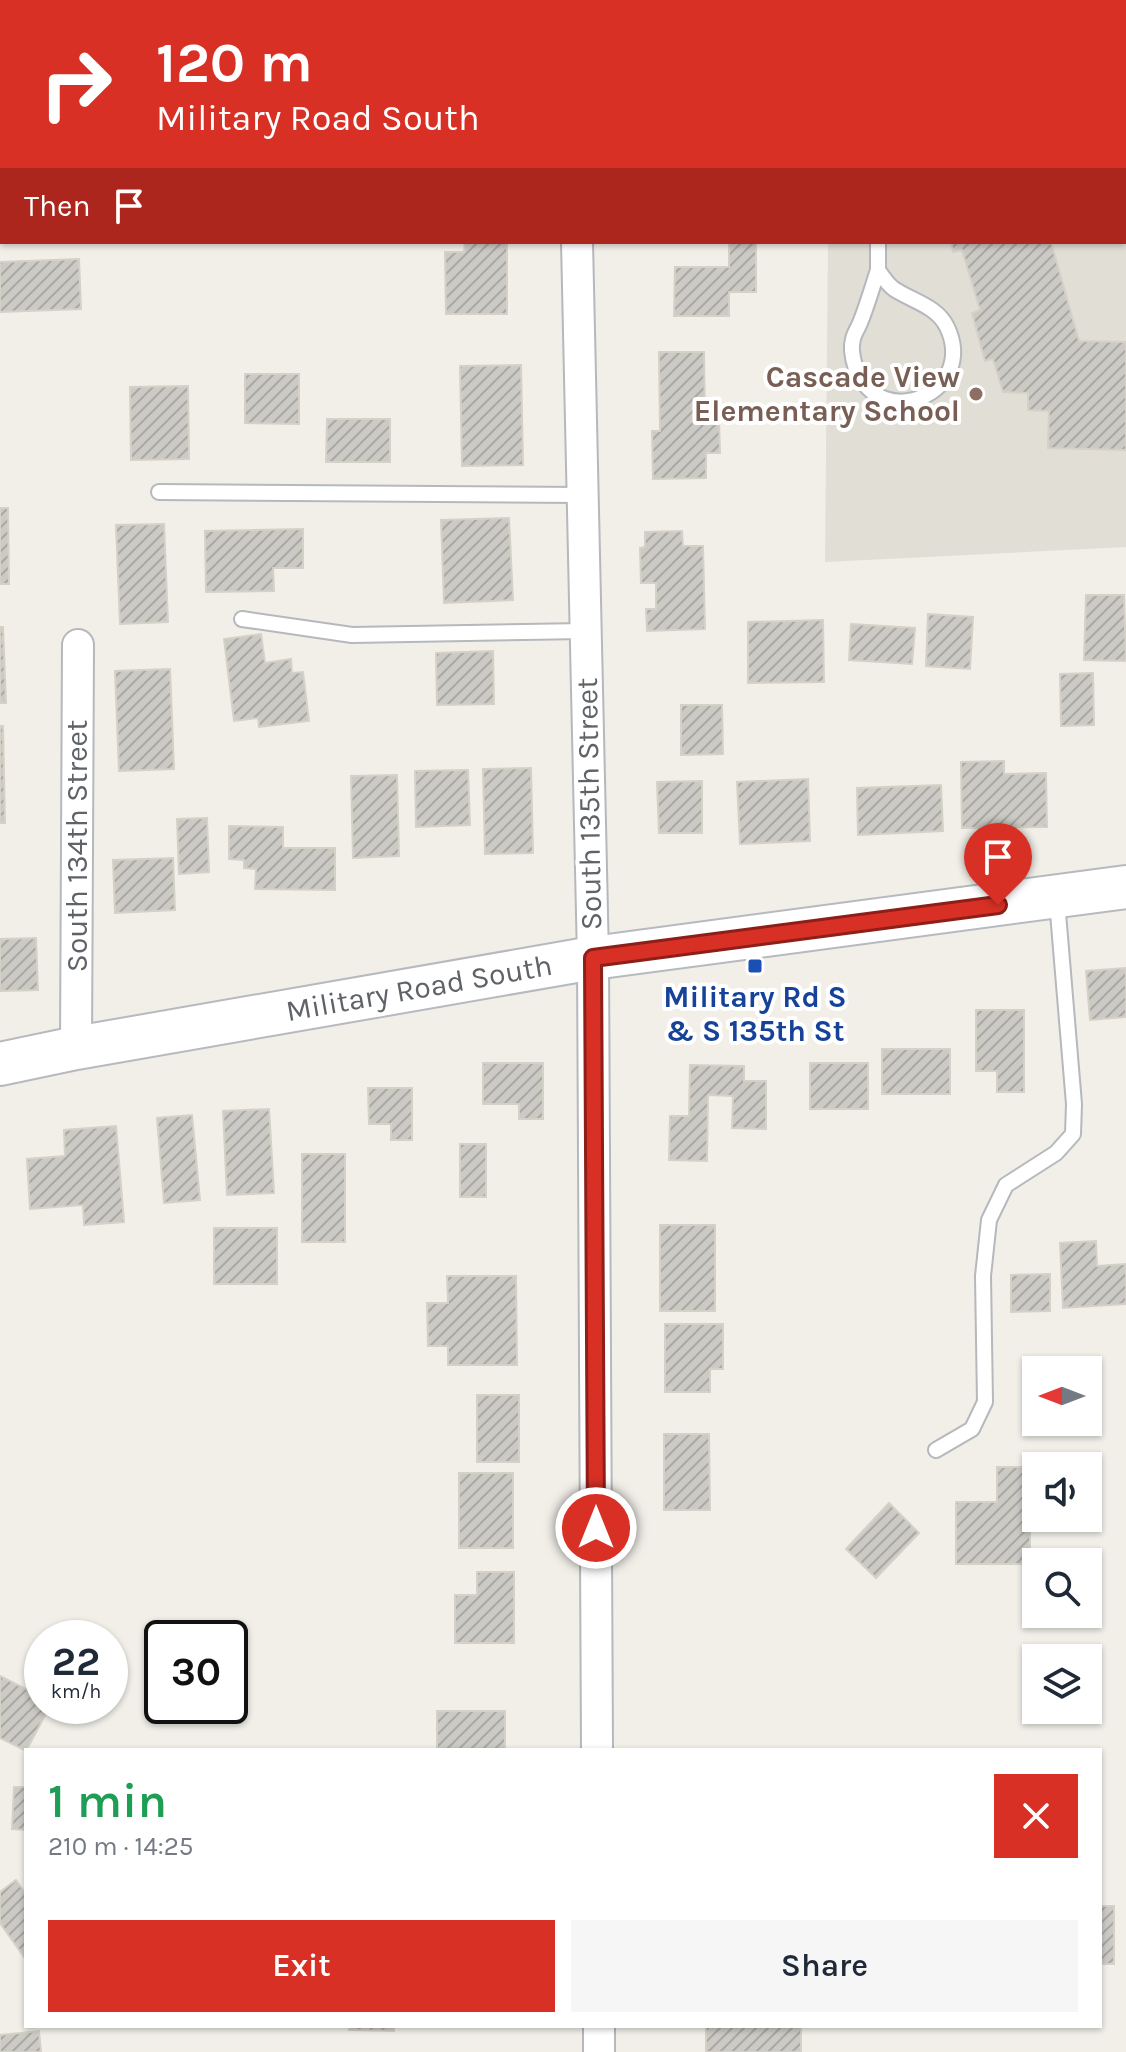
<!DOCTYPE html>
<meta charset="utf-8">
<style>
:root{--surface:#fff;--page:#f6f6f7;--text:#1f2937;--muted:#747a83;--accent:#d93025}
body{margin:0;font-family:Karla,sans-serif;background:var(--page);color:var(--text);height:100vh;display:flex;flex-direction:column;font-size:30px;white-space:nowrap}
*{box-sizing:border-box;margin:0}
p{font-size:26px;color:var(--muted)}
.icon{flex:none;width:44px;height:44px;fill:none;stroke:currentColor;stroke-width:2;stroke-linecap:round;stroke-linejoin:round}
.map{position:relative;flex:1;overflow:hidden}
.side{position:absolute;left:24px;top:1748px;width:1078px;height:280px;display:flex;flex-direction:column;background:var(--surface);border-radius:0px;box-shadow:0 2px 6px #0004}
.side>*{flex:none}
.guide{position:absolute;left:0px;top:0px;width:1126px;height:244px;box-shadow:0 2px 6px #0004;background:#d93025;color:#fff;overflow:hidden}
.needle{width:52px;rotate:270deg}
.fabs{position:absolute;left:1022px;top:1356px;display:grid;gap:16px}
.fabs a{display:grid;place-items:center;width:80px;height:80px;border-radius:0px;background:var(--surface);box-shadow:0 2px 6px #0004;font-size:40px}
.speed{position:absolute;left:24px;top:1620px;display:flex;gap:16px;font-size:40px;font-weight:700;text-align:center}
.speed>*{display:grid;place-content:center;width:104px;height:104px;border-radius:50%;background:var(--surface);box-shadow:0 2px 6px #0004;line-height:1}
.speed small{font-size:20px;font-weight:400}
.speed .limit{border:4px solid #111;border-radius:12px;background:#fff;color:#111}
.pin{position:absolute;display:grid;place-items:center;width:68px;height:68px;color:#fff;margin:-82px -34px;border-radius:50% 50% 50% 0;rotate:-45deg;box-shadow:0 0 8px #0007}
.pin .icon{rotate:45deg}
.me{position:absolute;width:88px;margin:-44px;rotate:0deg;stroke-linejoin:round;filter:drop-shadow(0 0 6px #0008)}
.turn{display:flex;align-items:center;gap:28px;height:168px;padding:0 24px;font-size:36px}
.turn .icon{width:104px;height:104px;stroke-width:2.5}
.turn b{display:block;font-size:56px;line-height:68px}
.then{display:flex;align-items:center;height:76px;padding:0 24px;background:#0003;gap:16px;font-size:30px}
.round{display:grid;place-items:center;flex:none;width:84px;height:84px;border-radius:0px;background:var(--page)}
.summary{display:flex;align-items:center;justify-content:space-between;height:136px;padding:0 24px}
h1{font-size:48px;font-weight:600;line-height:60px;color:#1e9e55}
.action{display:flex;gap:16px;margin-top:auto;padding:16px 24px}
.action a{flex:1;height:92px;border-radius:0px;background:var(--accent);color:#fff;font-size:32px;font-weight:600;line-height:92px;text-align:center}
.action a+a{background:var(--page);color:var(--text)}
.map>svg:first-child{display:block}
</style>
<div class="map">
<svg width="1126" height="2052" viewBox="0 0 1126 2052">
<defs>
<pattern id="building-hatch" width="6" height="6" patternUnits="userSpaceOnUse" patternTransform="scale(2)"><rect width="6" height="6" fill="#cccac5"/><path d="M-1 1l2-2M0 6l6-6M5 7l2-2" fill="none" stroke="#a9a8a4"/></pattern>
</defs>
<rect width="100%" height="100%" fill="#f1efe8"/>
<polygon fill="#e1ded6" points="831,0 1126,0 1126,547 825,562 828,242 1124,242 1124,2 831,2"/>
<g fill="url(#building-hatch)" stroke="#d6d1c6" stroke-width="2">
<rect x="664" y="0" width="79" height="2"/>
<rect x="929" y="0" width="172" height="2"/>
<polygon points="465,242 507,242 507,314 446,314 445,252 464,252"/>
<polygon points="951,242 1051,242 1079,341 1126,342 1126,450 1048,448 1049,411 1028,410 1028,393 1003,392 993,359 985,361 972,313 980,310 962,250 953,252"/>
<polygon points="729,243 756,243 756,292 729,292 729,316 674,316 675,267 729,267"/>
<polygon points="79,259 81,309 0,312 0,262"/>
<polygon points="659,352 704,352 705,419 719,419 720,453 706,453 706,478 653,479 652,431 660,431"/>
<polygon points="521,365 523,465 462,466 460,366"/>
<polygon points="245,374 299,374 299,424 245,423"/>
<polygon points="188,386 189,459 131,460 130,387"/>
<polygon points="327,419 390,419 390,462 326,462"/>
<polygon points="0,508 8,508 9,584 0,584"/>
<polygon points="509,518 513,600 444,603 441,520"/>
<polygon points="164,524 168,622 120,624 116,525"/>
<polygon points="303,529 303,568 273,568 274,591 206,592 205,531"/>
<polygon points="682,531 683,546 703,546 705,629 647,631 646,609 656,609 656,583 641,583 640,548 645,547 645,532"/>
<polygon points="1086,595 1124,595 1126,661 1084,660"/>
<polygon points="928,614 973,617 970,669 926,666"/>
<polygon points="823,620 824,682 748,683 748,622"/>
<polygon points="851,624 915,628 912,664 849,660"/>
<polygon points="0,627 3,627 6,703 0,703"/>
<polygon points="261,634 265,663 291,659 292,673 303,672 309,721 259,727 258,718 234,721 224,639"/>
<polygon points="493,651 494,704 437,705 436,653"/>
<polygon points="170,669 174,769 119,771 115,671"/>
<polygon points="1093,673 1094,725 1061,726 1060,674"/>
<polygon points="681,705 722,705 723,754 681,755"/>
<polygon points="0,726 3,726 5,823 0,823"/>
<polygon points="1004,761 1004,774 1046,773 1047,827 962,828 961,762"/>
<polygon points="531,768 533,853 485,854 483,769"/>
<polygon points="468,770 470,825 416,827 415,771"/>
<polygon points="397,775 399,856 353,858 351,776"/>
<polygon points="808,779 810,841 740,844 737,782"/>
<polygon points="702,781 702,833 659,833 657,782"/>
<polygon points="941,785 943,831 858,835 857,788"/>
<polygon points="207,818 209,872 179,874 177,819"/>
<polygon points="229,826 283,827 283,848 335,848 335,890 255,889 256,869 244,868 244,860 229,859"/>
<polygon points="173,858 175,910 115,913 113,860"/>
<polygon points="36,938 38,990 0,991 0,939"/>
<polygon points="1126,968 1126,1017 1090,1020 1086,971"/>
<polygon points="976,1010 1024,1010 1024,1092 997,1092 997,1071 976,1071"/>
<rect x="882" y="1049" width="68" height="45"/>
<polygon points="483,1063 543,1063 543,1119 519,1119 519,1104 483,1104"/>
<rect x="810" y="1063" width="58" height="46"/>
<polygon points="690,1065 744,1066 744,1081 766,1081 766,1129 732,1128 733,1096 708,1095 707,1161 669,1160 670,1116 689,1116"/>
<polygon points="368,1088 412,1088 412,1140 391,1140 391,1124 369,1124"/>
<polygon points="269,1109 274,1193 227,1195 223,1111"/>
<polygon points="192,1115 200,1200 164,1203 157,1118"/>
<polygon points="116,1126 124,1222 84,1225 83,1205 30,1209 27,1159 65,1156 64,1130"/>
<rect x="460" y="1144" width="26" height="53"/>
<rect x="302" y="1154" width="43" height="88"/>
<rect x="660" y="1225" width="55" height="86"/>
<rect x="214" y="1228" width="63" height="56"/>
<polygon points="1096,1241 1097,1266 1126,1264 1126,1304 1063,1308 1060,1243"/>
<polygon points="1050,1274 1050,1311 1011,1312 1011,1275"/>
<polygon points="447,1276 516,1276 517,1365 448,1365 448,1346 428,1346 427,1303 448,1303"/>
<polygon points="665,1324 723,1324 723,1369 710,1369 710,1392 665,1392"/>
<rect x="477" y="1395" width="42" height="67"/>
<polygon points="664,1434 709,1434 710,1510 664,1510"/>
<polygon points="997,1467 1030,1467 1030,1564 956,1564 956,1502 997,1502"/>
<rect x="459" y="1473" width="54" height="75"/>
<polygon points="889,1503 919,1533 876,1578 846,1549"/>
<polygon points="477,1572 514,1572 514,1643 455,1643 455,1595 477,1595"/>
<polygon points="0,1676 42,1697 42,1706 50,1706 26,1751 0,1738"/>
<rect x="437" y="1711" width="68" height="39"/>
<polygon points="14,1787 26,1787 26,1830 12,1829"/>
<polygon points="16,1880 26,1894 26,1956 24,1957 0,1923 0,1892"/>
<rect x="1100" y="1906" width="14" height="58"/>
<polygon points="350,2026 394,2026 394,2031 349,2030"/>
<rect x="706" y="2026" width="95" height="26"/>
<polygon points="39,2031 41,2052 0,2052 0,2035"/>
</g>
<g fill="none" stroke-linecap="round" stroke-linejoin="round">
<defs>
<g id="lane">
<polyline points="880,2 880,0"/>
<path d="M878,270c5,7 9,14 16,19 18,12 43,17 53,38 31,65 -65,107 -91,42 -3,-9 -6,-20 -3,-30 1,-5 5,-11 7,-16 7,-17 12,-35 18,-53z"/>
<polyline points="878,270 878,242"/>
<polyline points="159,492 582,495"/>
<polyline points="242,619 352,635 585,631"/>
<polyline points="936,1450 972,1429 985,1402 983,1276 989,1220 1006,1185 1056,1153 1073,1134 1074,1104 1057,901"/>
</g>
<g id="street">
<polyline points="574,0 574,2"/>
<polyline points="0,177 2,177"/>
<polyline points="577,242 593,958 597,1750"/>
<polyline points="76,1048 78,645"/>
<polyline points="599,2026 599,2052"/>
</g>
<polyline id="secondary" points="0,1064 76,1048 593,958 1126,887"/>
</defs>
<use href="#lane" stroke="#b5b8bc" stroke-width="18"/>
<use href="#street" stroke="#b5b8bc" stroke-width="34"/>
<use href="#secondary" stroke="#b6babf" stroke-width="46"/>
<use href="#lane" stroke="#fff" stroke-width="14"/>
<use href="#street" stroke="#fff" stroke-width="30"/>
<use href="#secondary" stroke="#fff" stroke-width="42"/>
</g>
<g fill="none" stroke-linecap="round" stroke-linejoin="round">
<defs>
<polyline id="route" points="596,1528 593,958 998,905"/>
</defs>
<use href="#route" stroke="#8d1f18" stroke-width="20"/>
<use href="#route" stroke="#d93025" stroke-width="14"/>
</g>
<circle fill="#8d6e63" stroke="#fff" stroke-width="3" cx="976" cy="394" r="8"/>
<rect fill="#1a4fb4" stroke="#fff" stroke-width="3" x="747" y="958" width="16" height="16" rx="4"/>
<g text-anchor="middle" stroke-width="8" stroke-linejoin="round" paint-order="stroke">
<g font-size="30" font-weight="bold" fill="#785e54" stroke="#fff" text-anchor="end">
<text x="960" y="387">Cascade View<tspan x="960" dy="34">Elementary School</tspan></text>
</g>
<g font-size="30" fill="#5f6368" stroke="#fff">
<text transform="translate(589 804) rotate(-91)" y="10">South 135th Street</text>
<text transform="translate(77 846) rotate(-90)" y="10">South 134th Street</text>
<text transform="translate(419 988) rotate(-10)" y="10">Military Road South</text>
</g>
<g font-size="30" font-weight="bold" fill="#164399" stroke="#fff">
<text x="755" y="1007">Military Rd S<tspan x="755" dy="34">&amp; S 135th St</tspan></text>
</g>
</g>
</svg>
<div class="fabs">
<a><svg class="needle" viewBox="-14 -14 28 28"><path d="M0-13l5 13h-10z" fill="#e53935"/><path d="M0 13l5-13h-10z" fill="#747a83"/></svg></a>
<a><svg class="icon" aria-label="sound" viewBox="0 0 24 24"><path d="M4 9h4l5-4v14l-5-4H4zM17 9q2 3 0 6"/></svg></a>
<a><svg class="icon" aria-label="search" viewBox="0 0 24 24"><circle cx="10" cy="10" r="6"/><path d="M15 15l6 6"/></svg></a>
<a><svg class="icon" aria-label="layers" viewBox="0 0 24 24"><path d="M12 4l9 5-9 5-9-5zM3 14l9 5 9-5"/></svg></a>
</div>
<div class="speed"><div>22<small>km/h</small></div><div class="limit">30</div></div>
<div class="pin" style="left:998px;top:905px;background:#d93025"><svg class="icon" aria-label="arrive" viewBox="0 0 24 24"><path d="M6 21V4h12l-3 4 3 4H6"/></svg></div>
<svg class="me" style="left:596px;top:1528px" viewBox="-20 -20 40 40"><circle r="17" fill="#d93025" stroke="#fff" stroke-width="3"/><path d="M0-11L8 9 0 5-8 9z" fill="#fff"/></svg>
<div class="guide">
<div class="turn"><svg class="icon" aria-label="right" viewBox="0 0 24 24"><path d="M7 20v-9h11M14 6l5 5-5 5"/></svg><div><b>120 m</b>Military Road South</div></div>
<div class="then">Then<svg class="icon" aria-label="arrive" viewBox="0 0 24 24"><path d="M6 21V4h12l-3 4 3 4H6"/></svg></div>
</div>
<section class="side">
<div class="summary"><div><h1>1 min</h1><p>210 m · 14:25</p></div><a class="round" style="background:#d93025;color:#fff"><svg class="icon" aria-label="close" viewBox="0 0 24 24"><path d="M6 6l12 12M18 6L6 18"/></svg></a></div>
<div class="action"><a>Exit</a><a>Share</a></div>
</section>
</div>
